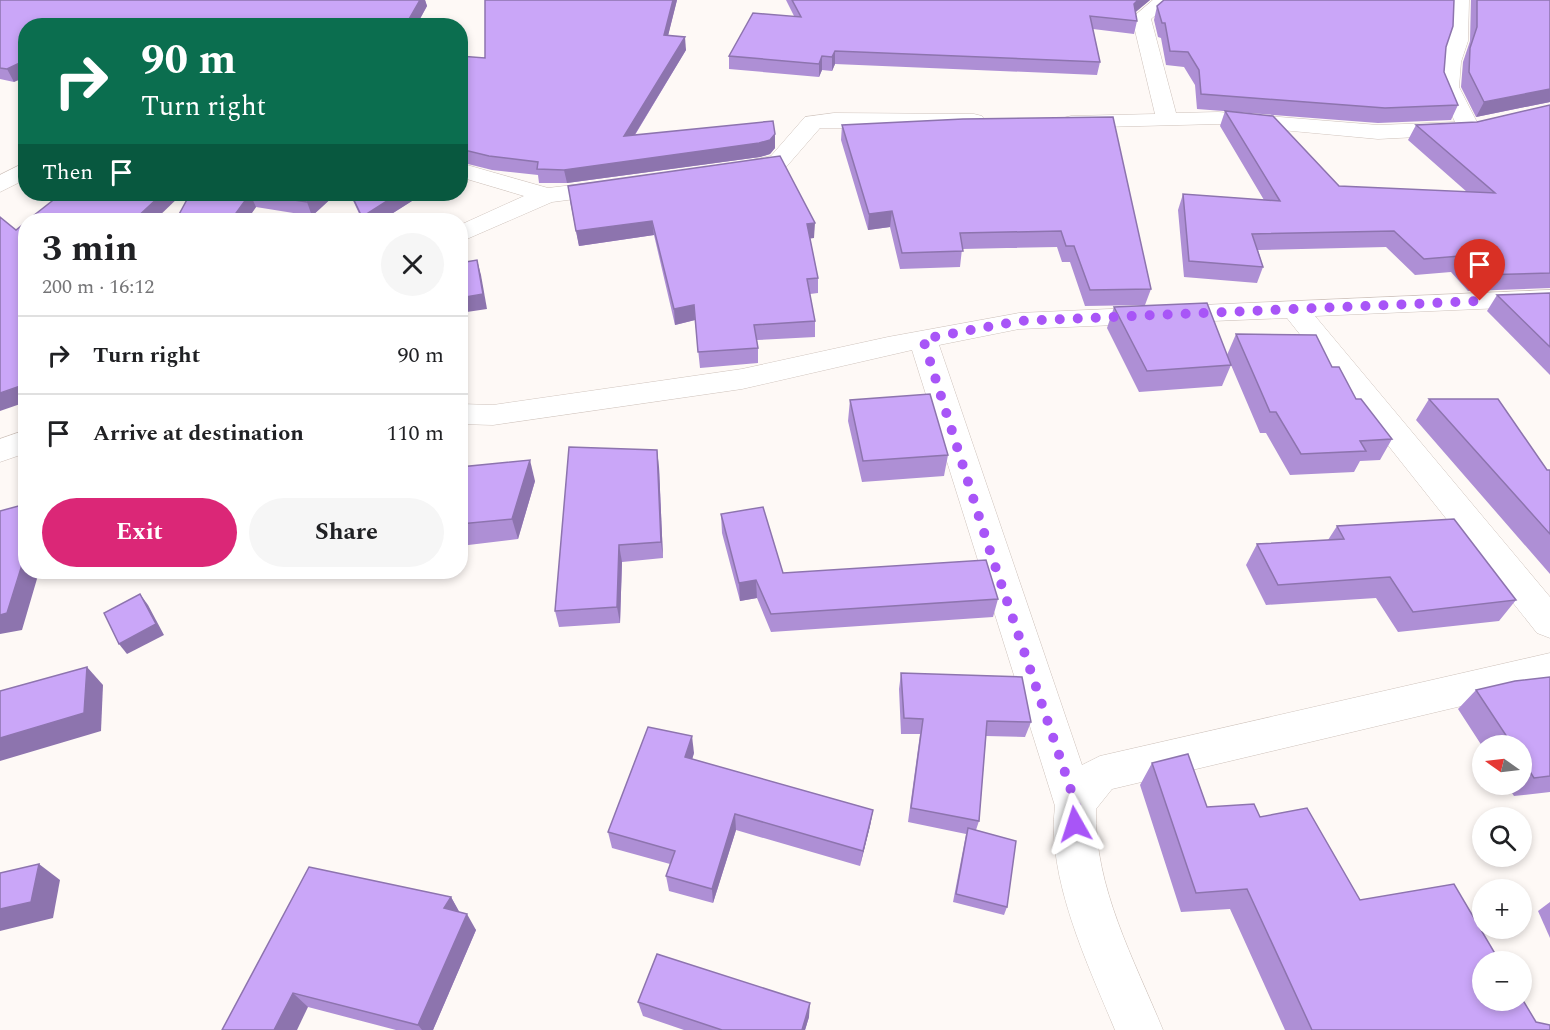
<!DOCTYPE html>
<meta charset="utf-8">
<style>
:root{--surface:#fff;--page:#f6f6f6;--text:#202124;--muted:#757577;--line:#e0e0e0;--accent:#db2777}
body{margin:0;font-family:Spectral,serif;background:var(--page);color:var(--text);height:100vh;display:flex;flex-direction:column;font-size:22px;white-space:nowrap}
*{box-sizing:border-box;margin:0}
p{font-size:20px;color:var(--muted)}
.icon{flex:none;width:33px;height:33px;fill:none;stroke:currentColor;stroke-width:2;stroke-linecap:round;stroke-linejoin:round}
.map{position:relative;flex:1;overflow:hidden}
.details{position:absolute;left:18px;top:213px;width:450px;height:366px;display:flex;flex-direction:column;background:var(--surface);border-radius:24px;box-shadow:0 3px 9px #0003}
.details>*{flex:none}
.banner{position:absolute;left:18px;top:18px;width:450px;height:183px;border-radius:24px;box-shadow:0 3px 9px #0003;background:#0b6e4f;color:#fff;overflow:hidden}
.needle{width:39px;rotate:284deg}
.tools{position:absolute;left:1472px;top:735px;display:grid;gap:12px}
.tools a{display:grid;place-items:center;width:60px;height:60px;border-radius:50%;background:var(--surface);box-shadow:0 3px 9px #0003;font-size:30px}
.pin{position:absolute;display:grid;place-items:center;width:51px;height:51px;color:#fff;margin:-62px -26px;border-radius:50% 50% 50% 0;rotate:-45deg;box-shadow:0 0 6px #0007}
.pin .icon{rotate:45deg}
.me{position:absolute;width:66px;margin:-33px;rotate:354deg;stroke-linejoin:round;filter:drop-shadow(0 0 4px #0008)}
.turn{display:flex;align-items:center;gap:21px;height:126px;padding:0 24px;font-size:27px}
.turn .icon{width:78px;height:78px;stroke-width:2.5}
.turn b{display:block;font-size:42px;line-height:51px}
.then{display:flex;align-items:center;height:57px;padding:0 24px;background:#0003;gap:12px;font-size:22px}
.round{display:grid;place-items:center;flex:none;width:63px;height:63px;border-radius:32px;background:var(--page)}
.summary{display:flex;align-items:center;justify-content:space-between;height:102px;padding:0 24px}
h1{font-size:36px;font-weight:700;line-height:45px}
.primary-button{display:flex;gap:12px;margin-top:auto;padding:12px 24px}
.primary-button a{flex:1;height:69px;border-radius:36px;background:var(--accent);color:#fff;font-size:24px;font-weight:700;line-height:69px;text-align:center}
.primary-button a+a{background:var(--page);color:var(--text)}
ul{padding:0;list-style:none}
li{display:flex;align-items:center;gap:18px;height:78px;padding:0 24px;border-top:2px solid var(--line)}
li div{flex:1}
li b{display:block;font-size:22px}
li em{font-style:normal}
.map>svg:first-child{display:block}
</style>
<div class="map">
<svg width="1550" height="1030" viewBox="0 0 1550 1030">
<rect width="100%" height="100%" fill="#fef9f6"/>
<g fill="none" stroke-linecap="round" stroke-linejoin="round">
<defs>
<g id="minor">
<polygon points="1153,0 1173,0 1151,19 1176,113 1218,112 1378,125 1455,122 1439,87 1441,62 1448,41 1451,0 1469,0 1468,41 1461,62 1459,87 1479,126 1476,131 1457,135 1378,139 1218,124 1063,128 1060,123 1063,118 1071,116 1155,114 1132,18"/>
<polygon points="834,113 974,114 982,116 985,121 982,126 974,128 820,128 787,166 739,176 731,174 727,169 731,164 771,156 805,117"/>
<polygon points="26,162 26,179 0,192 0,175"/>
<polygon points="460,163 548,188 614,180 622,182 626,187 622,192 614,194 552,202 460,242 460,225 524,196 460,177"/>
<path d="M1550,290v16l-235,10 235,281v41l-13,-5 -250,-315 -268,11 -80,16 143,420 18,-9 450,-103v32l-438,104 -16,20c-2,78 38,150 67,221h-48c-27,-65 -69,-153 -60,-224l-143,-456 -170,39 -249,36 -33,-1v-20l33,1 249,-36 146,-32 131,-24z"/>
<polygon points="26,430 26,453 0,462 0,439"/>
</g>
</defs>
<use href="#minor" stroke="#cec2bb" stroke-width="1"/>
<use href="#minor" fill="#fff" fill-rule="evenodd"/>
</g>
<g fill="#ae8fd5">
<polygon points="0,0 425,0 427,6 416,26 26,26 14,82 0,79"/>
<polygon points="677,0 668,35 686,50 635,135 775,148 770,154 760,157 567,183 539,183 538,175 492,170 460,162 460,56 485,58"/>
<polygon points="786,0 1150,0 1135,12 1137,21 1134,34 1093,29 1100,62 1097,75 835,64 832,71 822,70 819,77 729,69 729,56 794,16"/>
<polygon points="1471,0 1550,0 1550,102 1476,117 1461,87 1463,62 1470,41"/>
<polygon points="1157,6 1446,47 1444,72 1458,105 1451,120 1378,123 1197,109 1195,85 1184,67 1166,65 1161,38 1158,37 1154,20"/>
<polygon points="1550,105 1550,288 1468,291 1451,272 1415,275 1386,247 1258,250 1263,267 1257,283 1184,277 1178,210 1183,194 1264,200 1220,126 1225,111 1339,186 1467,192 1408,140 1416,125 1477,122"/>
<polygon points="963,119 1151,289 1145,305 1085,306 1070,262 1062,262 1057,247 962,249 960,267 900,269 890,227 868,230 841,140 842,125"/>
<polygon points="190,194 336,194 312,216 256,207 247,220 176,220"/>
<polygon points="350,194 423,194 382,220 362,220"/>
<polygon points="570,201 814,238 810,238 818,278 818,293 810,294 815,321 815,337 757,340 758,348 758,363 700,368 695,320 675,325 654,235 579,246"/>
<polygon points="1550,293 1550,375 1487,311 1497,295"/>
<polygon points="1114,307 1227,355 1236,334 1332,367 1356,399 1392,439 1380,460 1360,461 1354,472 1290,475 1266,433 1260,433 1231,365 1222,386 1139,392 1107,328"/>
<polygon points="1429,399 1547,470 1550,470 1550,574 1416,420"/>
<polygon points="850,400 948,455 944,476 862,482 848,421"/>
<polygon points="460,467 535,481 518,539 460,546"/>
<polygon points="659,467 663,558 622,562 620,623 559,627 555,611"/>
<polygon points="721,514 783,573 998,599 993,617 771,632 757,598 740,601 722,533"/>
<polygon points="1337,526 1516,600 1499,621 1398,632 1376,598 1266,605 1246,565 1257,544 1328,540"/>
<polygon points="901,673 1031,722 1025,737 986,736 979,821 976,830 1007,907 1004,915 953,902 966,834 908,822 920,734 901,734 899,689"/>
<polygon points="1550,677 1550,792 1514,796 1506,784 1521,784 1521,746 1482,746 1458,709 1476,690"/>
<polygon points="694,753 692,759 873,810 870,826 860,866 736,830 713,903 669,891 666,876 670,864 612,848 608,832"/>
<polygon points="1152,763 1207,807 1260,817 1360,900 1536,1022 1550,1030 1285,1030 1230,909 1181,912 1140,785"/>
<polygon points="451,897 459,912 476,930 433,1030 396,1030 308,1007 222,1030"/>
<polygon points="1550,902 1550,938 1538,911"/>
<polygon points="638,1002 809,1017 805,1030 684,1030 643,1016"/>
</g>
<g fill="#8d74ae">
<polygon points="420,0 425,0 427,6 416,26 405,26"/>
<polygon points="673,0 677,0 665,48 664,35"/>
<polygon points="1138,0 1150,0 1131,16 1134,4"/>
<polygon points="685,37 686,50 626,149 624,136"/>
<polygon points="835,51 835,64 832,71 832,57"/>
<polygon points="822,56 822,70 819,77 819,64"/>
<polygon points="26,60 26,77 14,82 7,69"/>
<polygon points="1550,89 1550,102 1476,117 1484,102"/>
<polygon points="775,134 775,148 770,154 760,157 567,183 564,170"/>
<polygon points="162,194 182,194 155,220 134,220"/>
<polygon points="250,194 256,207 247,220 231,220"/>
<polygon points="316,194 336,194 312,216 307,202"/>
<polygon points="398,194 423,194 382,220 363,220 362,217"/>
<polygon points="892,211 890,227 868,230 869,214"/>
<polygon points="652,221 654,235 579,246 576,231"/>
<polygon points="815,223 814,238 807,239 807,224"/>
<polygon points="477,260 481,275 487,309 460,313 460,298"/>
<polygon points="694,305 695,320 675,325 674,309"/>
<polygon points="26,384 26,402 0,411 0,393"/>
<polygon points="657,450 659,467 663,558 661,542"/>
<polygon points="530,460 535,481 518,539 512,519"/>
<polygon points="619,545 622,562 620,623 617,607"/>
<polygon points="25,553 26,572 39,572 22,630 0,634 0,615"/>
<polygon points="756,580 757,598 740,601 739,583"/>
<polygon points="140,594 148,605 164,635 127,654 119,644"/>
<polygon points="87,667 103,685 101,731 0,761 0,738"/>
<polygon points="692,736 694,753 688,773 685,757"/>
<polygon points="873,810 870,826 860,866 863,851"/>
<polygon points="735,814 736,830 713,903 712,889"/>
<polygon points="39,864 60,880 53,918 0,931 0,909"/>
<polygon points="451,897 460,913 444,908"/>
<polygon points="467,914 476,930 433,1030 422,1030 418,1025"/>
<polygon points="293,993 308,1007 297,1030 274,1030"/>
<polygon points="810,1003 809,1017 805,1030 802,1030"/>
</g>
<g fill="#caa6f8" stroke="#8d74ae" stroke-width="1.5">
<polygon points="0,0 420,0 405,26 26,26 26,60 7,69 0,68"/>
<polygon points="485,0 673,0 664,35 685,37 624,136 773,121 775,134 770,140 759,143 564,170 537,169 538,162 489,156 460,149 460,56 485,58"/>
<polygon points="792,0 1138,0 1134,4 1137,21 1090,16 1100,62 835,51 832,57 822,56 819,64 729,56 753,13 801,17"/>
<polygon points="1164,0 1454,0 1453,26 1446,47 1444,72 1458,105 1385,108 1201,94 1199,70 1188,52 1170,51 1165,23 1162,23 1157,6"/>
<polygon points="1477,0 1550,0 1550,89 1484,102 1469,72 1470,48 1477,27"/>
<polygon points="1550,105 1550,273 1478,275 1460,256 1424,259 1394,231 1252,234 1263,267 1189,261 1183,194 1280,201 1225,111 1273,116 1339,186 1495,193 1416,125 1477,122"/>
<polygon points="1113,117 1151,289 1090,290 1074,246 1066,246 1061,231 960,233 963,251 902,253 892,211 869,214 842,125 963,119"/>
<polygon points="780,156 815,223 807,224 818,278 807,279 815,321 754,325 758,348 698,352 694,305 674,309 652,221 576,231 568,186"/>
<polygon points="61,194 162,194 134,220 28,220"/>
<polygon points="190,194 250,194 231,220 176,220"/>
<polygon points="254,194 316,194 307,202"/>
<polygon points="351,194 398,194 362,217"/>
<polygon points="0,217 16,230 26,222 26,384 0,393"/>
<polygon points="477,260 483,294 460,298 460,263"/>
<polygon points="1550,293 1550,347 1497,295"/>
<polygon points="1207,303 1231,365 1147,371 1114,307"/>
<polygon points="1236,334 1316,335 1332,367 1339,367 1356,399 1361,399 1392,439 1360,441 1366,451 1301,454 1276,412 1270,412"/>
<polygon points="930,394 948,455 863,461 850,400"/>
<polygon points="1429,399 1498,399 1547,470 1550,470 1550,534"/>
<polygon points="569,447 657,450 661,542 619,545 617,607 555,611"/>
<polygon points="530,460 512,519 460,524 460,467"/>
<polygon points="26,504 26,552 7,613 0,615 0,511"/>
<polygon points="763,507 783,573 986,560 998,599 771,614 756,580 739,583 721,514"/>
<polygon points="1454,519 1516,600 1413,612 1390,577 1278,585 1257,544 1344,539 1337,526"/>
<polygon points="140,594 156,624 119,644 104,613"/>
<polygon points="87,667 84,713 0,738 0,691"/>
<polygon points="901,673 1022,677 1031,722 987,721 979,821 911,808 923,719 904,718"/>
<polygon points="1550,677 1550,776 1534,778 1521,758 1521,746 1513,746 1476,690 1515,681"/>
<polygon points="648,727 692,736 685,757 873,810 863,851 735,814 712,889 666,876 675,851 608,832"/>
<polygon points="1188,754 1207,807 1254,804 1260,817 1307,808 1360,900 1454,884 1500,962 1482,962 1482,1000 1521,1000 1521,997 1536,1022 1550,1025 1550,1030 1312,1030 1247,889 1196,893 1152,763"/>
<polygon points="968,828 1016,841 1007,907 956,894"/>
<polygon points="39,864 31,902 0,909 0,873"/>
<polygon points="309,867 451,897 444,908 467,914 418,1025 293,993 274,1030 222,1030"/>
<polygon points="657,954 810,1003 802,1030 722,1030 638,1002"/>
</g>
<g fill="none" stroke-linecap="round" stroke-linejoin="round">
<polyline stroke="#a855f7" stroke-width="10" stroke-dasharray="0 18" points="1075,824 1076,805 987,542 923,339 1019,321 1480,301"/>
</g>
</svg>
<div class="tools">
<a><svg class="needle" viewBox="-14 -14 28 28"><path d="M0-13l5 13h-10z" fill="#e53935"/><path d="M0 13l5-13h-10z" fill="#757577"/></svg></a>
<a><svg class="icon" aria-label="search" viewBox="0 0 24 24"><circle cx="10" cy="10" r="6"/><path d="M15 15l6 6"/></svg></a>
<a>+</a>
<a>−</a>
</div>
<div class="pin" style="left:1480px;top:301px;background:#d93025"><svg class="icon" aria-label="arrive" viewBox="0 0 24 24"><path d="M6 21V4h12l-3 4 3 4H6"/></svg></div>
<svg class="me" style="left:1075px;top:824px" viewBox="-20 -20 40 40"><path d="M0-17L14 15 0 8-14 15z" fill="#a855f7" stroke="#fff" stroke-width="4"/></svg>
<div class="banner">
<div class="turn"><svg class="icon" aria-label="right" viewBox="0 0 24 24"><path d="M7 20v-9h11M14 6l5 5-5 5"/></svg><div><b>90 m</b>Turn right</div></div>
<div class="then">Then<svg class="icon" aria-label="arrive" viewBox="0 0 24 24"><path d="M6 21V4h12l-3 4 3 4H6"/></svg></div>
</div>
<section class="details">
<div class="summary"><div><h1>3 min</h1><p>200 m · 16:12</p></div><a class="round"><svg class="icon" aria-label="close" viewBox="0 0 24 24"><path d="M6 6l12 12M18 6L6 18"/></svg></a></div>
<ul>
<li><svg class="icon" aria-label="right" viewBox="0 0 24 24"><path d="M7 20v-9h11M14 6l5 5-5 5"/></svg><div><b>Turn right</b></div><em>90 m</em></li>
<li><svg class="icon" aria-label="arrive" viewBox="0 0 24 24"><path d="M6 21V4h12l-3 4 3 4H6"/></svg><div><b>Arrive at destination</b></div><em>110 m</em></li>
</ul>
<div class="primary-button"><a>Exit</a><a>Share</a></div>
</section>
</div>
